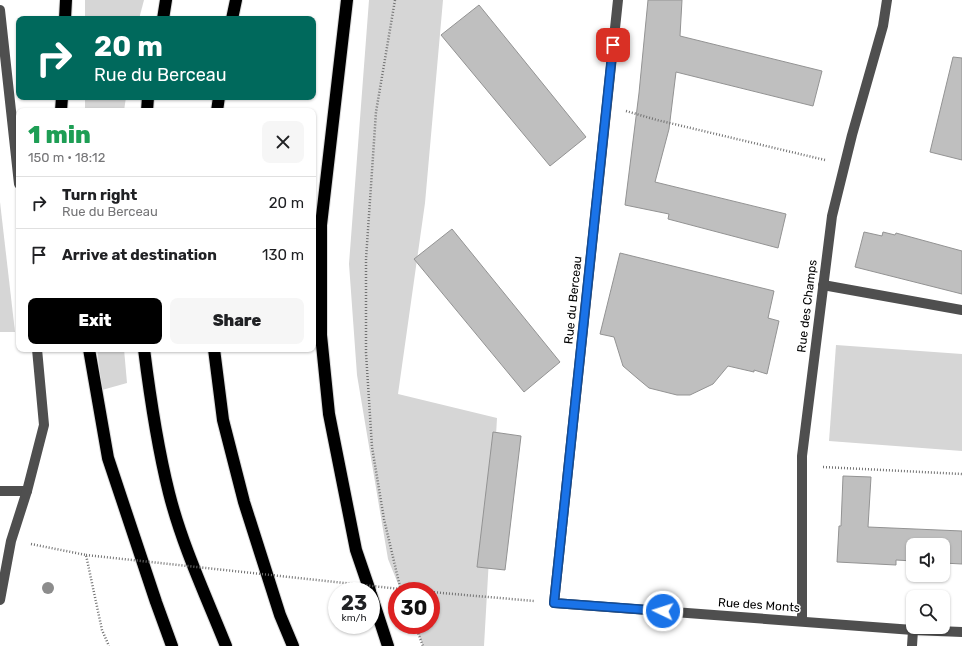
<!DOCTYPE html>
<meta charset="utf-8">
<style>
:root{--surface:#fff;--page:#f6f6f6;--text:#202124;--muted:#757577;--line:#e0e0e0;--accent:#000}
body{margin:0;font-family:Rubik,sans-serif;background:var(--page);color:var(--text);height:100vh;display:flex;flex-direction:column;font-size:15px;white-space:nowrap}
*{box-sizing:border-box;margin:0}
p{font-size:13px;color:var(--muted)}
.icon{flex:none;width:22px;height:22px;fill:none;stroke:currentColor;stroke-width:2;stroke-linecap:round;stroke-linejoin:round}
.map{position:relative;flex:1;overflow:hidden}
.drawer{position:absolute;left:16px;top:108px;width:300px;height:244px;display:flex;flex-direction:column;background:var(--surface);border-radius:8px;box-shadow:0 1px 3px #0004}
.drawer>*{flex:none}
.banner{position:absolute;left:16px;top:16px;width:300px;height:84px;border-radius:8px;box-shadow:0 1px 3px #0004;background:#00695c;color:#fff;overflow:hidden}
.buttons{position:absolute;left:906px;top:538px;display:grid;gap:8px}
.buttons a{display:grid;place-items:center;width:44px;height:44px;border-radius:8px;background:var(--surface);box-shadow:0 1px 3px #0004;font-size:20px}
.speed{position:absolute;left:328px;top:582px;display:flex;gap:8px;font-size:20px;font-weight:700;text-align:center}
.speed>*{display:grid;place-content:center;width:52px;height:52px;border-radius:50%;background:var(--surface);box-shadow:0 1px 3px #0004;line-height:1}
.speed small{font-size:10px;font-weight:400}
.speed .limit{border:6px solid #d22;background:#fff;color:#111}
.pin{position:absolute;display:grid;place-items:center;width:34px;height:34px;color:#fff;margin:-17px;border-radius:8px;box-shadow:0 2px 6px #0006}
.me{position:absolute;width:44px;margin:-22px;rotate:274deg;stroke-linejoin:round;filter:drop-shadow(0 0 3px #0008)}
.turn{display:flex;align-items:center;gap:14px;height:84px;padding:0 12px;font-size:18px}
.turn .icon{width:52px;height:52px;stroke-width:2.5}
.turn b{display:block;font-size:28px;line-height:34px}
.round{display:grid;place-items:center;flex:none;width:42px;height:42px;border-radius:8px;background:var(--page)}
.summary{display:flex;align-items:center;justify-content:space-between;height:68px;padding:0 12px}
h1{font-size:24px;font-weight:800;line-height:30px;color:#1e9e55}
.button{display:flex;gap:8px;margin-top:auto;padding:8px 12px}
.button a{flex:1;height:46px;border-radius:8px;background:var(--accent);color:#fff;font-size:16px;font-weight:800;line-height:46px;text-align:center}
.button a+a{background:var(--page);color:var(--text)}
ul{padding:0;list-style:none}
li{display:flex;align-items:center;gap:12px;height:52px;padding:0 12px;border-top:1px solid var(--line)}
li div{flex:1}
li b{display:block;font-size:15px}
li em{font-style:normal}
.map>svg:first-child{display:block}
</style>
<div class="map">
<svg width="962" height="646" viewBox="0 0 962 646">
<rect width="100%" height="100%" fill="#fff"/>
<g fill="#d6d6d6">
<polygon points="85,0 144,0 139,19 85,19"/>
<polygon points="369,0 443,0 425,203 398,394 497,418 484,646 423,646 415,625 431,625 431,591 401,591 388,559 357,375 349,264"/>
<polygon points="85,97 126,97 124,111 85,111"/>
<polygon points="0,202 15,332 0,332"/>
<polygon points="836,345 962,354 962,451 829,441"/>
<polygon points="97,349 124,349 127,383 102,390"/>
</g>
<g fill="#bfbfbf" stroke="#939393">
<polygon points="648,0 682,0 680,36 822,71 813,106 676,72 669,129 655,182 786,214 778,248 668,219 669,214 625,205 639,93"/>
<polygon points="479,5 586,137 550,166 441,35"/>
<polygon points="953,57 962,58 962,160 930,152"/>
<polygon points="452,229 560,362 524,392 414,259"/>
<polygon points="864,232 882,236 883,232 895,235 896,233 962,251 962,294 855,267"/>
<polygon points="620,253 774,291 768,318 779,321 767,374 754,370 754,372 728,366 713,384 690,395 677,395 649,388 637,378 623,366 614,337 600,334"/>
<polygon points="493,432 521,436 505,570 477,567"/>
<polygon points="843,476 871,477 868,527 962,531 962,564 943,563 943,545 913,545 913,561 896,560 896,565 837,562 839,526 841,526"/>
</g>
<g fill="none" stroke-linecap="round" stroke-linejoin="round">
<defs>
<g id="highway">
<polyline points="347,0 321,225 321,335 329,414 356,550 370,591"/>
<polyline points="65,19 66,0"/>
<polyline points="163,19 166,0"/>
<polyline points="232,19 236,0"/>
<polyline points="61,111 62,97"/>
<polyline points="147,111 148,97"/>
<polyline points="217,111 219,97"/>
<polyline points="89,349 108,458 156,602 172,646"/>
<path d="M144,349c6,48 13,96 25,144 13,52 37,103 57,153"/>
<polyline points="214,349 223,420 244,502 280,615 293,646"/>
<polyline points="371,594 388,646"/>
</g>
</defs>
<use href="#highway" stroke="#dbdbdb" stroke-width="14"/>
<g stroke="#717171" stroke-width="2.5" stroke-dasharray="1 2" stroke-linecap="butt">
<polyline points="395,0 376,112 366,259 366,353 372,447 384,519 401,591"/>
<polyline points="626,111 657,120 825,160"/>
<polyline points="823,467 962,474"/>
<polyline points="31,544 86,555 102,630 109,646"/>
<polyline points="400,589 425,591"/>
<polyline points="431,592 534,601"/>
<polyline points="415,625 423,646"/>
</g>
<g stroke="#4f4f4f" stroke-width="10">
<polyline points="618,0 554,603 913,630 962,632"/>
<polyline points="0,10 19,184"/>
<polyline points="823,285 962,310"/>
<polyline points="0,491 27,491"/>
<polyline points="0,600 11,541 27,491 44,425 37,349"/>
<polyline points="802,621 802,456 832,216 852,135 883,26 887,0"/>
<polyline points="912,646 913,630"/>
</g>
<use href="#highway" stroke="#000" stroke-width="12"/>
<polyline stroke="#717171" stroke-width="2.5" stroke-dasharray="1 2" stroke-linecap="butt" points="86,555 400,589"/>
</g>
<circle fill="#8c8c8c" cx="48" cy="588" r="6"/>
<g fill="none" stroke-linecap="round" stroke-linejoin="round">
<defs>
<polyline id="route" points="613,45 554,603 663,611"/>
</defs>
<use href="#route" stroke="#114b97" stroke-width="10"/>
<use href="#route" stroke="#1a73e8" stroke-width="7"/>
</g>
<g text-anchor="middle" stroke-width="3" stroke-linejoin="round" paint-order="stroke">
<g font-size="12" fill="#000" stroke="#fff">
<text transform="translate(573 300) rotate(-84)" y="4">Rue du Berceau</text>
<text transform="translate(807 306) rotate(-83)" y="4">Rue des Champs</text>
<text transform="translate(759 605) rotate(4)" y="4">Rue des Monts</text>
</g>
</g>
</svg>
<div class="buttons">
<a><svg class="icon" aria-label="sound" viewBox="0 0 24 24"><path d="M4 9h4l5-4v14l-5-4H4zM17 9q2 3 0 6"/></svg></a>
<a><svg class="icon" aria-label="search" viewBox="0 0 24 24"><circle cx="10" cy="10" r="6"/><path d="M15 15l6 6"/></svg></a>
</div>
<div class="speed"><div>23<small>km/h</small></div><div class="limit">30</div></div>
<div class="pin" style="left:613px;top:45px;background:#d93025"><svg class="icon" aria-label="arrive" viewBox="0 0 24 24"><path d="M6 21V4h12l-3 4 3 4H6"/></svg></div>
<svg class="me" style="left:663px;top:611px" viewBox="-20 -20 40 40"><circle r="17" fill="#1a73e8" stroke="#fff" stroke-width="3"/><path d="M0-11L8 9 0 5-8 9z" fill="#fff"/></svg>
<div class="banner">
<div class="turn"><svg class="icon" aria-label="right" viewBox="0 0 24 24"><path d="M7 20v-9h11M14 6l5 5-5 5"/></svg><div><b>20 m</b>Rue du Berceau</div></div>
</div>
<section class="drawer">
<div class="summary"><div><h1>1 min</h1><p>150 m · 18:12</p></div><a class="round"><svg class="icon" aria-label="close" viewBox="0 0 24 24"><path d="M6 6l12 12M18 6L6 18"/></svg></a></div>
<ul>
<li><svg class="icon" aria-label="right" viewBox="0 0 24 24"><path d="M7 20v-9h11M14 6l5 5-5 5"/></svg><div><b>Turn right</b><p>Rue du Berceau</p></div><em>20 m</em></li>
<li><svg class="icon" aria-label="arrive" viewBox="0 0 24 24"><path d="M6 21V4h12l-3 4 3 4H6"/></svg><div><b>Arrive at destination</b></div><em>130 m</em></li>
</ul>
<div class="button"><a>Exit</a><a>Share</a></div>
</section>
</div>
